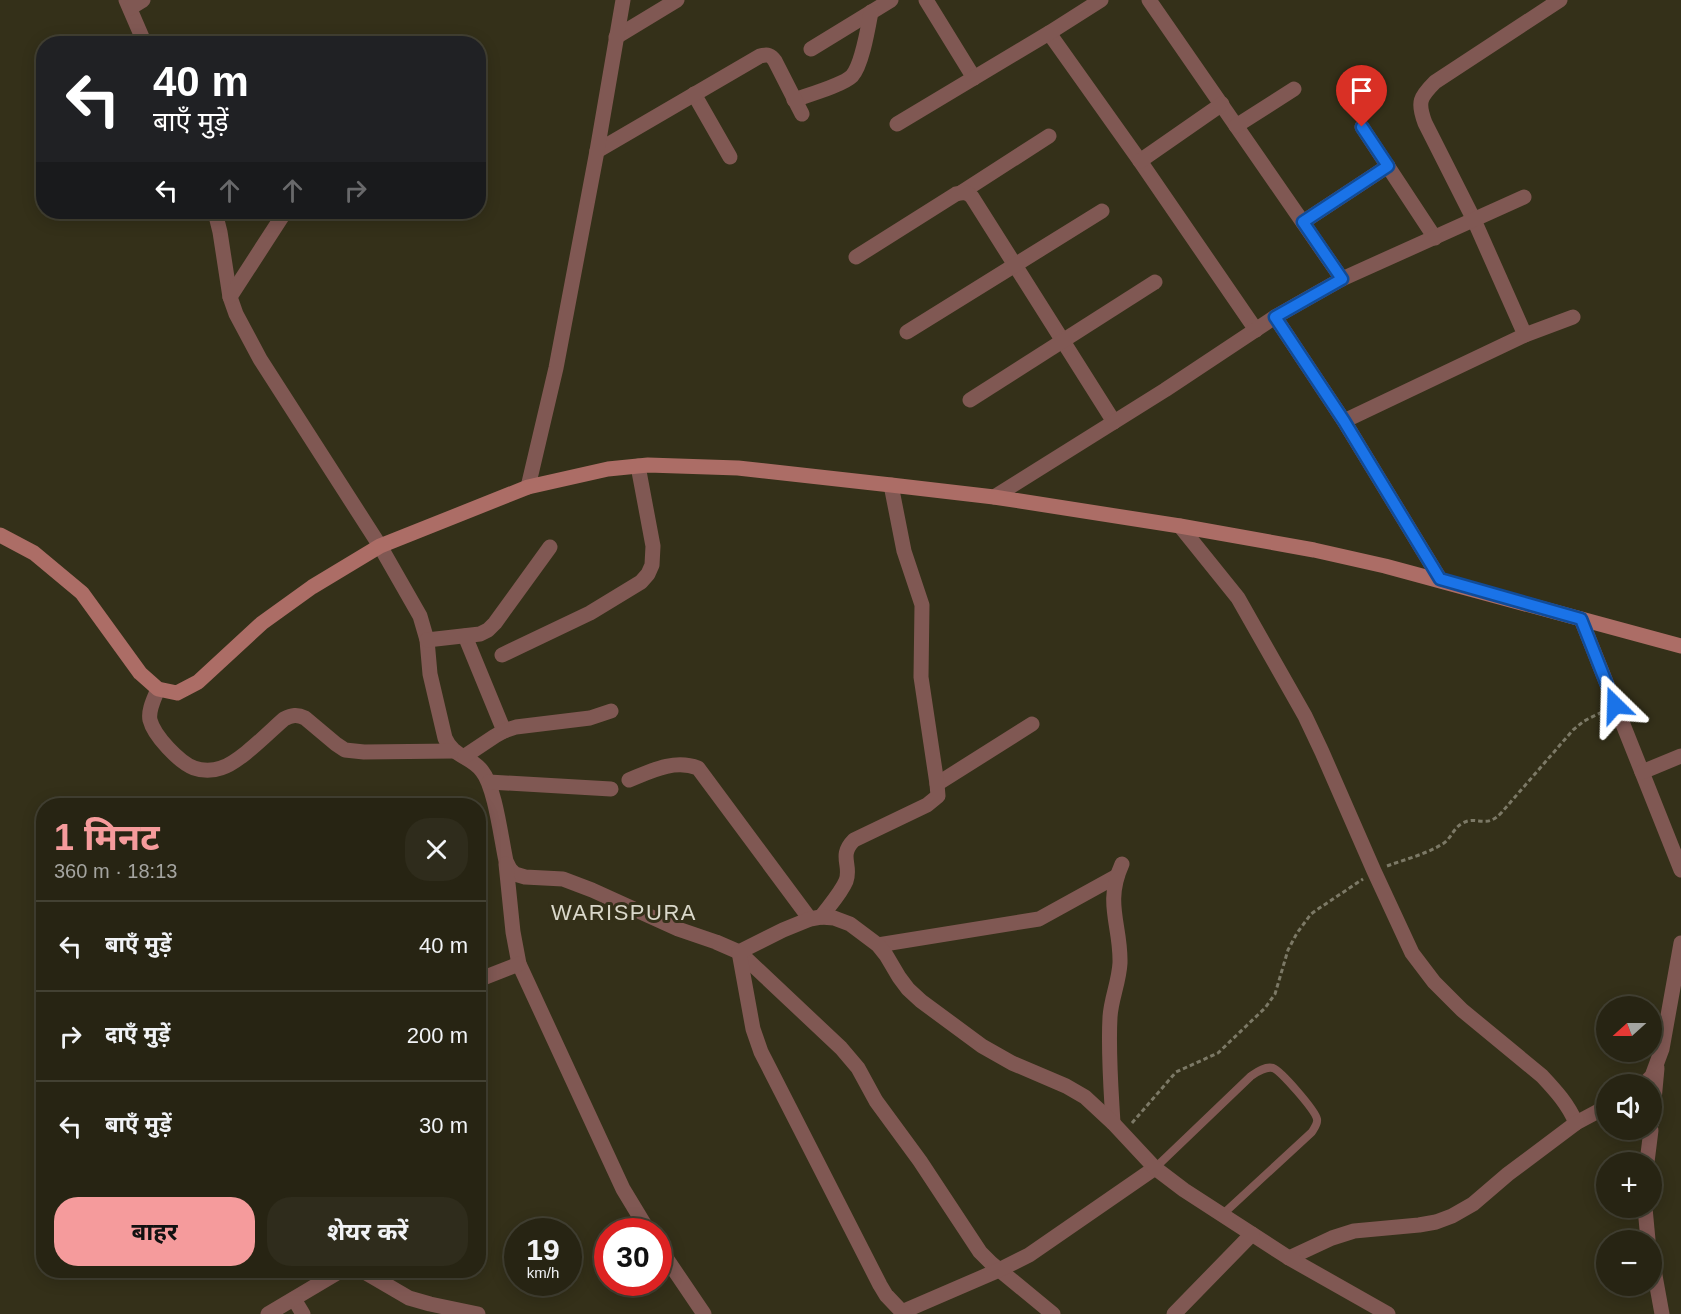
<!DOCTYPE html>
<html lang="hi">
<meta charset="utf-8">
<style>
:root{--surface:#272413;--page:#2f2c1c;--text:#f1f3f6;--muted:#a4a4a0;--line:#434133;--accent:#f59b9c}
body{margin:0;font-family:Arial,"Noto Sans Devanagari",sans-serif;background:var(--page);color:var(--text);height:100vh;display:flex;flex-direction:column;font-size:22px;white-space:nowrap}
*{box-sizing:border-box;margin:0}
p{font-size:20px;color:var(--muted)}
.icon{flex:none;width:33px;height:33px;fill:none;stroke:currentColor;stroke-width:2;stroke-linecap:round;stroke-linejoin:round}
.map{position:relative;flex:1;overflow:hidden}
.side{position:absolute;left:36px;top:798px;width:450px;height:480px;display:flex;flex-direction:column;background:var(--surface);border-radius:24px;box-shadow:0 3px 15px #0003,0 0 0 2px var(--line)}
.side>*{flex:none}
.hud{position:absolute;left:36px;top:36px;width:450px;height:183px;border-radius:24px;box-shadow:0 3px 15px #0003,0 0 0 2px var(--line);background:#202124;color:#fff;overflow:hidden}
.needle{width:39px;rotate:249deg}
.buttons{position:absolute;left:1596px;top:996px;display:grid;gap:12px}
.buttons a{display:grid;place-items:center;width:66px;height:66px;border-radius:50%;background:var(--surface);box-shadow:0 3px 15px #0003,0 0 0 2px var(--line);font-size:30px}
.speed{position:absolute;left:504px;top:1218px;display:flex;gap:12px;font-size:30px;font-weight:700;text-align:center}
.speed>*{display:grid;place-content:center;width:78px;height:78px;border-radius:50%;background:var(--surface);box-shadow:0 3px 15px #0003,0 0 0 2px var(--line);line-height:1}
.speed small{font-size:15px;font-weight:400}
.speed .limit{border:9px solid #d22;background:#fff;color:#111}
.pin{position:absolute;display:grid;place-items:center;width:51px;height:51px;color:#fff;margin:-62px -26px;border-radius:50% 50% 50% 0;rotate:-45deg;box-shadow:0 0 6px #0007}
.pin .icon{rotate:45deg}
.me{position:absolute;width:66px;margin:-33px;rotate:338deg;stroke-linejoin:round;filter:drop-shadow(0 0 4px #0008)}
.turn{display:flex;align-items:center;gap:21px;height:126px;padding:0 18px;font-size:27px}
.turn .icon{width:78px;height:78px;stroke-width:2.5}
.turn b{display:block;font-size:42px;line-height:51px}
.lanes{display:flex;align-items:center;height:57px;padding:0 18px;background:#0003;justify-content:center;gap:30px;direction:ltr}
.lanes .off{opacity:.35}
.round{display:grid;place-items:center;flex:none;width:63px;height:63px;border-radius:24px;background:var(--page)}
.headline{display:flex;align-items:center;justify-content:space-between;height:102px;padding:0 18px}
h1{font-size:36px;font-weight:700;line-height:45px;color:var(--accent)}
.button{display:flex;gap:12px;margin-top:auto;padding:12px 18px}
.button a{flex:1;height:69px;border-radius:24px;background:var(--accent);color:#111;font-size:24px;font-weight:700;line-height:69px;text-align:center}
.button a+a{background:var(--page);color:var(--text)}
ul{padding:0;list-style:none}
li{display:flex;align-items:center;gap:18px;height:90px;padding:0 18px;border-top:2px solid var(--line)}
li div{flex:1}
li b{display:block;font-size:22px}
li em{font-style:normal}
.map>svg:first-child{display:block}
</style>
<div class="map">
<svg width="1681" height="1314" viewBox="0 0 1681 1314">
<rect width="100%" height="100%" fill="#343019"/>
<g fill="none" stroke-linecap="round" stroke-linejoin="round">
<g stroke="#7c7966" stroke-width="3" stroke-dasharray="4.5 3" stroke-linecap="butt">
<path d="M1387,866c19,-7 40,-12 57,-23 8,-6 10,-16 19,-20 14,-8 23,7 39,-11l71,-82 11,-9 18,-9"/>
<polyline points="1132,1123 1176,1072 1218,1053 1265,1008 1275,994 1288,950 1297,933 1311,914 1318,909 1363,879"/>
</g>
<path stroke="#805853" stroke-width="8" d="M1155,1168l96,-92c6,-4 14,-10 22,-8 8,3 42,42 44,51 1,5 -3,9 -5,13l-90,83"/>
<g stroke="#805853" stroke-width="15">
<polyline points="126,0 145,44"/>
<polyline points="926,0 974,78"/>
<polyline points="1149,0 1342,279"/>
<polyline points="130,8 143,0"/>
<polyline points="1049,33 1140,161 1256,330"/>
<polyline points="616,37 677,0"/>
<polyline points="811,49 891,0"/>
<polyline points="694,94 730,157"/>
<path d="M794,100c14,-5 49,-15 58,-24 10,-11 16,-48 19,-64"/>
<polyline points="897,124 1049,33 1101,0"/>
<polyline points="1236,126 1294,89"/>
<polyline points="1362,127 1435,238"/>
<path d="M597,151l163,-95c8,-2 11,-1 15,5l27,53"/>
<polyline points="1140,161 1222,104"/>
<polyline points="962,192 1049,136"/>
<path d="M215,212l5,20 10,65 6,17 24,45 120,187 40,70 7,24 3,34 15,64c8,19 26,18 37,33 13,16 19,67 24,90l4,8 5,5 10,3 38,2 29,11 86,39 38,13 23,10 102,96 17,20 18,33 44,60 60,91 11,11 62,51"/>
<polyline points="1303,222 1388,166"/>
<path d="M856,257l100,-63c7,-2 11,-2 16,3l142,225"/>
<polyline points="230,297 285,212"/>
<polyline points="1275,317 1344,421 1440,579"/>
<polyline points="907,332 1102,211"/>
<path d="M1525,335l-51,-115 -49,-97c-8,-21 -5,-26 10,-41l125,-82"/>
<polyline points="970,400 1155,282"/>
<polyline points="1344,421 1525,335 1573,317"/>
<polyline points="528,487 556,368 597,151 623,0"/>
<polyline points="994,497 1165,390 1275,317 1303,301 1342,279 1524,197"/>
<path d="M1180,526l58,72 67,118 17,36 52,119 38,82 22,29 28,28 80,66c14,15 26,28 34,47"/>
<polyline points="1581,619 1681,870"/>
<polyline points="465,636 504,731"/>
<polyline points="427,640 480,634 488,630 495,623 550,547"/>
<polyline points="502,655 590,613 641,582 648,574 652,565 653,546 638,466"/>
<path d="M158,689c-4,10 -10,21 -8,31 4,16 29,42 44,48 8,3 19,3 27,0 18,-5 48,-36 63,-49 8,-4 13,-5 21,-1l31,26 9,6 19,2 90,-1"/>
<polyline points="465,756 495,736 504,731 516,727 590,718 611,711"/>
<polyline points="1642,772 1681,756"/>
<path d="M629,780c22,-9 45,-21 69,-12l112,151"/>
<polyline points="489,782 611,789"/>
<polyline points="937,784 1032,724"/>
<polyline points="506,864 513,932 519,964 623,1189 649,1232"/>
<path d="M821,917c8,-11 20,-24 25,-36 6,-16 -8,-25 8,-41l73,-35 11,-9 -1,-12 -16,-107 1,-72 -18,-54 -13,-66"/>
<polyline points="878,945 1039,919 1117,876"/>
<polyline points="478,980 519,964"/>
<polyline points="1644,1084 1652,1076 1662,1049 1681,943"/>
<polyline points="1652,1122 1657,1068"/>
<path d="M1113,1123c-2,-35 -5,-71 -3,-106 1,-18 9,-35 10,-54 1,-38 -16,-59 2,-99"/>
<polyline points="1647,1162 1651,1130"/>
<polyline points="1645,1208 1648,1240"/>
<polyline points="658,1246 704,1314"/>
<polyline points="1289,1258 1332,1238 1354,1231 1419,1225 1436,1222 1452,1216 1473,1204 1508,1174 1576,1123 1606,1107"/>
<polyline points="1652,1259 1662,1314"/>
<polyline points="361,1270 409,1298 430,1304 478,1314"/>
<polyline points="294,1299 303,1314"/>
<polyline points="902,1312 999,1270 1029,1255 1155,1168"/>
<polyline points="268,1314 342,1270"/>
<polyline points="904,1314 886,1295 880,1285 761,1052 753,1029 739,952 783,930 810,919 821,917 834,918 850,924 878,945 886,955 899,977 908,989 921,1001 982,1046 1012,1063 1066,1086 1085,1097 1113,1123 1155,1168 1184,1190 1289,1258 1388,1314"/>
<polyline points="1174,1314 1252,1234"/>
</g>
<polyline stroke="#ac6d66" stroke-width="15" points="0,535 34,553 82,593 140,673 158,689 177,693 198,682 262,623 312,587 380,546 528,487 608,469 648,465 738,468 891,485 994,497 1180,526 1314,550 1385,566 1681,646"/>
</g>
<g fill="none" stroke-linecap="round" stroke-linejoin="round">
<defs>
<polyline id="route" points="1362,127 1388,166 1303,222 1342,279 1275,317 1344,421 1440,579 1581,619 1615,705"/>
</defs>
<use href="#route" stroke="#114b97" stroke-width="15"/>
<use href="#route" stroke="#1a73e8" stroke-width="10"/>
</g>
<g text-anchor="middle" stroke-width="6" stroke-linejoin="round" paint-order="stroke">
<g font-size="22" letter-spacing="1.5" fill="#dad8ca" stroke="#343019">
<text x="624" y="920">WARISPURA</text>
</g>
</g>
</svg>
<div class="buttons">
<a><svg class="needle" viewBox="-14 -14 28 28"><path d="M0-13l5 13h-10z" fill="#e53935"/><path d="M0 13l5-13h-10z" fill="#a4a4a0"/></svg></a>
<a><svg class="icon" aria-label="sound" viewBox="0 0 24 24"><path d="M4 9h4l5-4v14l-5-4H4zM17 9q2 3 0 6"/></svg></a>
<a>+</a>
<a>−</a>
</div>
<div class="speed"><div>19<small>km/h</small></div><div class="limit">30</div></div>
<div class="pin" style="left:1362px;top:127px;background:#d93025"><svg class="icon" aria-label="arrive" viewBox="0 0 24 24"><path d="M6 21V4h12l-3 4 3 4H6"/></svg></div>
<svg class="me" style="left:1615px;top:705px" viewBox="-20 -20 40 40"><path d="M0-17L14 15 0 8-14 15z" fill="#1a73e8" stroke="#fff" stroke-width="4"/></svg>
<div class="hud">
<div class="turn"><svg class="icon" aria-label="left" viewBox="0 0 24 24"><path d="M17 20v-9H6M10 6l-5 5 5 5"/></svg><div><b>40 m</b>बाएँ मुड़ें</div></div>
<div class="lanes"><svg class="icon" aria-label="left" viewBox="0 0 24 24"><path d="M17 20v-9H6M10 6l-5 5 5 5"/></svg><svg class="icon off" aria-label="ahead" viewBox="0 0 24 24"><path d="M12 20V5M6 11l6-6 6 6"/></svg><svg class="icon off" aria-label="ahead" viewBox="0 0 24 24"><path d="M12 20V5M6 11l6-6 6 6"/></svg><svg class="icon off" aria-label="right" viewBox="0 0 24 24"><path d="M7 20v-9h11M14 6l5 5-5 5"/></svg></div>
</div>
<section class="side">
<div class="headline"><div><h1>1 मिनट</h1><p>360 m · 18:13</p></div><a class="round"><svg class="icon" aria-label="close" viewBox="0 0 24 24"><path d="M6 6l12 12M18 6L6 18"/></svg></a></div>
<ul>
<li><svg class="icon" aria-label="left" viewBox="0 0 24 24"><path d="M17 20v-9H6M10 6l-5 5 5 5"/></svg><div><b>बाएँ मुड़ें</b></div><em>40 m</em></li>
<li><svg class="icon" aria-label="right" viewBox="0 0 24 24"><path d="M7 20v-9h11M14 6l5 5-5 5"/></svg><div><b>दाएँ मुड़ें</b></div><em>200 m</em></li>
<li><svg class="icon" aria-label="left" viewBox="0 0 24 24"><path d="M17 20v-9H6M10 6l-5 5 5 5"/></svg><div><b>बाएँ मुड़ें</b></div><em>30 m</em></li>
</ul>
<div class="button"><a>बाहर</a><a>शेयर करें</a></div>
</section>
</div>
